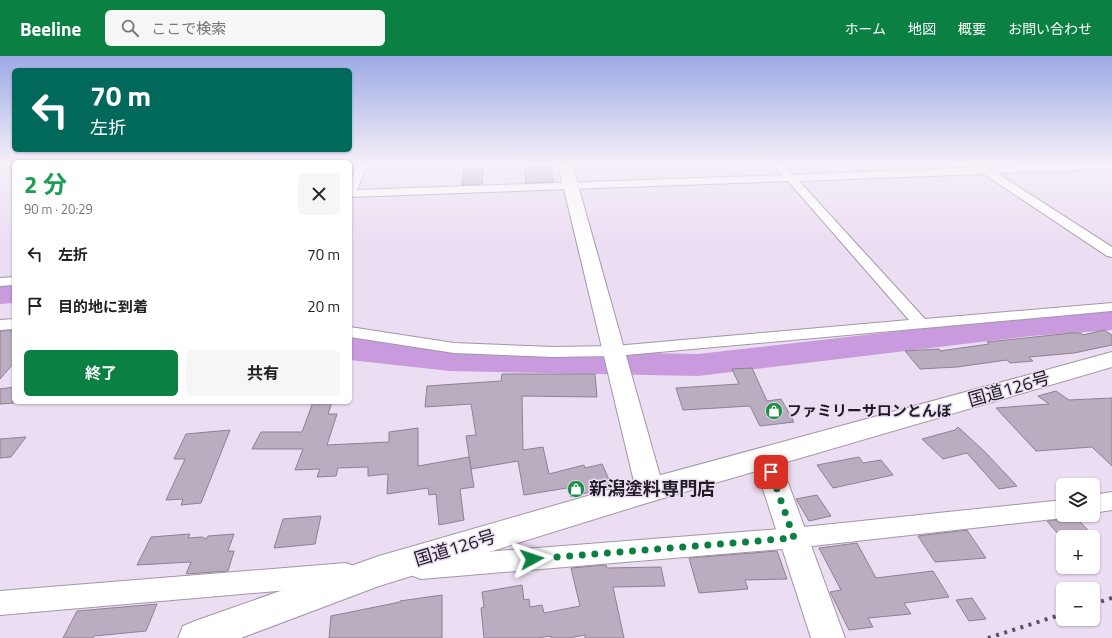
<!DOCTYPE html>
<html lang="ja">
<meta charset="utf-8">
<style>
:root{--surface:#fff;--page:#f6f6f6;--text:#222;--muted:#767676;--accent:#0b8043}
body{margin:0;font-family:"Titillium Web","Noto Sans JP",sans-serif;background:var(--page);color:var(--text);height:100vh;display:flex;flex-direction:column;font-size:15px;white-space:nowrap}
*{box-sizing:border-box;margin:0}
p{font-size:13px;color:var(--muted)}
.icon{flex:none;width:22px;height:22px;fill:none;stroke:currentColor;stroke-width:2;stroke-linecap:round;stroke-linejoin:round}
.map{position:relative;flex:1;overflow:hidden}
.side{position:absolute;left:12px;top:104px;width:340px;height:244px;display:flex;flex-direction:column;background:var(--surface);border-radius:6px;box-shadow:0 1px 3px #0004}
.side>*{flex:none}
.top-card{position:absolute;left:12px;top:12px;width:340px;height:84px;border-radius:6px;box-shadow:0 1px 3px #0004;background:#00695c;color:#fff;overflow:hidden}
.tools{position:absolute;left:1056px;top:422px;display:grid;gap:8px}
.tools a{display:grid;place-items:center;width:44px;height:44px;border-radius:6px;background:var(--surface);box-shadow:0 1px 3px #0004;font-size:20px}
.pin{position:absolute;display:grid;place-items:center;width:34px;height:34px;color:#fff;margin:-17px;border-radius:8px;box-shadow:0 2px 6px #0006}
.me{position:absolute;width:44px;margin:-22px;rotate:85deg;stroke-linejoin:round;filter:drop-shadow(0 0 3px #0008)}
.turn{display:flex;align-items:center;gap:14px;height:84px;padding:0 12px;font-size:18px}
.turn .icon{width:52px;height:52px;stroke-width:2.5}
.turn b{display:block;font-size:28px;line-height:34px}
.round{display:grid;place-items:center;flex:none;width:42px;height:42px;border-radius:6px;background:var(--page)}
.head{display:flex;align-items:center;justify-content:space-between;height:68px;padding:0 12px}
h1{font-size:24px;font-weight:700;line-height:30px;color:#1e9e55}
.cta{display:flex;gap:8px;margin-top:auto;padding:8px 12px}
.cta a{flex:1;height:46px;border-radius:6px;background:var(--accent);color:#fff;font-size:16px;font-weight:700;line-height:46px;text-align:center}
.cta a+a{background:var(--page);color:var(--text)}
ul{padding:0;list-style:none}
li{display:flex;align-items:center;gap:12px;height:52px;padding:0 12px}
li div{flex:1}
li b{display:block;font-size:15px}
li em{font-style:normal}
header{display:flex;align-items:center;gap:24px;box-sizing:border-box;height:56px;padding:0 20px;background:var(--accent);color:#fff}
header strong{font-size:19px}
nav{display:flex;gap:22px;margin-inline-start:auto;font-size:14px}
.search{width:280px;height:36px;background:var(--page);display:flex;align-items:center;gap:10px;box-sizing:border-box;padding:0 14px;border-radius:6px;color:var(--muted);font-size:15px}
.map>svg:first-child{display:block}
</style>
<header>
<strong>Beeline</strong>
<div class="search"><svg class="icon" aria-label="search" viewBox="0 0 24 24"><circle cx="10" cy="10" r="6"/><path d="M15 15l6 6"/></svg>ここで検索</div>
<nav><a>ホーム</a><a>地図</a><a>概要</a><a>お問い合わせ</a></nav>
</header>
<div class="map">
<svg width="1112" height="582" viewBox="0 0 1112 582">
<rect width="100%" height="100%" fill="#ebddf2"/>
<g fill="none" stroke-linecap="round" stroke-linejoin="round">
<g fill="#ca9adf" fill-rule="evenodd">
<polygon points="14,229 14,247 0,248 0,230"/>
<polygon points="1112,254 1112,274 1031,280 698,320 450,315 350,304 350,282 450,293 698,298 1031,260"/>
</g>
</g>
<g fill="#baadc0" stroke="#8e8193">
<polygon points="524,108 549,108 554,126 526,127"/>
<polygon points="464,113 483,113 482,128 462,129"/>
<polygon points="14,274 14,307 0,323 0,275"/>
<polygon points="1104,274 1112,279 1112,289 1074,297 1029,301 1033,305 1010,307 1007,304 957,311 920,313 905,295 939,293 940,295 989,288 987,286 1072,277 1081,277 1083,279"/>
<polygon points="752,312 767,345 781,343 794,366 760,370 750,350 683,354 676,332 739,328 732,313"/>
<polygon points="502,318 595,318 597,341 522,340 523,394 543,391 549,418 584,409 585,412 602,408 612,430 571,441 567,432 524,439 518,405 471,413 466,380 476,379 471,348 425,351 427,330 501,325"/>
<polygon points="14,331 14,347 0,348 0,333"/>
<polygon points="1056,335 1069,344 1112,342 1112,410 1092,391 1036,395 996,352 1049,348 1038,340"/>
<polygon points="313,346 332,346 328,358 337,358 327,389 389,386 389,376 418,372 418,410 469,401 474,431 460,433 464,464 439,469 436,438 429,439 428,432 387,438 388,418 368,420 368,411 338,412 336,420 317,421 320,413 295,414 303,393 252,393 261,376 302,376"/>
<polygon points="958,371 985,396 1017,430 999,433 967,397 943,403 922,383 955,374"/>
<polygon points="230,374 201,447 181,449 183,443 166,444 185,403 174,403 186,378"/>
<polygon points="26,381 11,401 0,402 0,383"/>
<polygon points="859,401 863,407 881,404 893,419 833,432 817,409"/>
<polygon points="817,439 831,460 809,465 796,443"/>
<polygon points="1072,459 1074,459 1094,481 1063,481 1063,484 1047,465 1063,463"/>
<polygon points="321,460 315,488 274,492 283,463"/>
<polygon points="967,474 986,502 935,506 918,480"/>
<polygon points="190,478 188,482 202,481 206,483 208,480 234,478 228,495 234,495 228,515 186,518 191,506 137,509 151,481"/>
<polygon points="857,487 876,522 933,515 949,541 904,547 911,558 868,562 873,571 849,574 830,536 841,534 819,492"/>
<polygon points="777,495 787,523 745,524 748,533 699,537 689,502"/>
<polygon points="606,509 607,512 661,511 665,530 613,531 624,582 585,582 585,579 569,582 551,582 551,580 537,582 484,582 481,552 484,551 482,536 522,529 524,544 529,543 530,551 542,549 544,557 580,550 571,512"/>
<polygon points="442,539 442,582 329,582 331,560 400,546 400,545"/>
<polygon points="972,542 986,563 969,565 956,544"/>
<polygon points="157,548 146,575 94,580 93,582 63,582 77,555"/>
</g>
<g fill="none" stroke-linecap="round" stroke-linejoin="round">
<defs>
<g id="street">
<polygon points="358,108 368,108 357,134 782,119 773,108 784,108 793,119 985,111 1112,108 1112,113 997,117 1112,191 1112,201 1107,200 984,118 799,125 925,263 1112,247 1112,255 615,300 553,301 454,297 350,281 350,271 454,287 553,291 615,290 909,264 788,125 350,141 350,126"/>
<polygon points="14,221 14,229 0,230 0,222"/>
<polygon points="14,263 14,273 0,274 0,264"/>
<polygon points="1112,436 1112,454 1093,457 1093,439"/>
<polygon points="1063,444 1063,459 1071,459 1063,462 794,492 421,523 413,520 409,512 413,504 421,501 794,472"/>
<polygon points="346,507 354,510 358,518 354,526 346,529 0,559 0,535"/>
</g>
<g id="secondary">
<polygon points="558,108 572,108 664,434 660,442 650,446 640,442 636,434"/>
<polygon points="766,391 775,395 779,402 845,582 811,582 753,402 757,395"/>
</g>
<polygon id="highway" points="1112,296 1112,311 650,446 379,530 241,582 178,582 183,570 195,565 379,500 650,422"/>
</defs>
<use href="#street" stroke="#a296a8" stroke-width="2"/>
<use href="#secondary" stroke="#a296a8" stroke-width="2"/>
<use href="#highway" stroke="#a296a8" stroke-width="2"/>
<use href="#street" fill="#fff" fill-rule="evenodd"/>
<use href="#secondary" fill="#fff" fill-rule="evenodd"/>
<use href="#highway" fill="#fff" fill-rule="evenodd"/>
<g stroke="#5a525e" stroke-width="4" stroke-dasharray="3 5.5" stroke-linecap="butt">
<polyline points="1093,548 1112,542"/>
<polyline points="988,582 1063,558"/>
</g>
</g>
<linearGradient id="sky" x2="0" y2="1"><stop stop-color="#9caae4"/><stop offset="0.57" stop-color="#f6f0f9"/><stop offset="1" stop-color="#f6f0f9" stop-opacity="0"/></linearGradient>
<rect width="1112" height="190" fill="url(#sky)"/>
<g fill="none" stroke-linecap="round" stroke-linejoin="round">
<polyline stroke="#0b8043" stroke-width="7" stroke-dasharray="0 12.6" points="532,503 794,482 771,416"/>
</g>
<defs>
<symbol id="shop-disc" viewBox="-11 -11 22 22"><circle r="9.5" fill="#1c8e47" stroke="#ebddf2"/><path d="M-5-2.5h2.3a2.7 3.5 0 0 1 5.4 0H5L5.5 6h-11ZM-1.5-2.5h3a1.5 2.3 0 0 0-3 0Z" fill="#fff"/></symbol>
</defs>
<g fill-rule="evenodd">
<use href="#shop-disc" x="764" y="345" width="20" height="20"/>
<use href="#shop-disc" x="566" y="423" width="20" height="20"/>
</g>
<g text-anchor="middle" stroke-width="3" stroke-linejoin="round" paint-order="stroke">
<g font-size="15" font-weight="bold" fill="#211c24" stroke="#ebddf2" text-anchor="start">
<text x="787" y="360">ファミリーサロンとんぼ</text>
</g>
<g font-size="18" fill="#211c24" stroke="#ebddf2">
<text transform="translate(1009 333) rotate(-16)" y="6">国道126号</text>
<text transform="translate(455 492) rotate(-17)" y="6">国道126号</text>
</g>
<g font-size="18" font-weight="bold" fill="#211c24" stroke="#ebddf2" text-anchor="start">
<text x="589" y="439">新潟塗料専門店</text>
</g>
</g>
</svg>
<div class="tools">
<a><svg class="icon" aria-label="layers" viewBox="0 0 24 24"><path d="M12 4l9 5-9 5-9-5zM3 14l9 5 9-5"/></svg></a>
<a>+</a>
<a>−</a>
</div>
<div class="pin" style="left:771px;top:416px;background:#d93025"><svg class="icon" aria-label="arrive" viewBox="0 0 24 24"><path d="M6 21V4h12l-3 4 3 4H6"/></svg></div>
<svg class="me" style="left:532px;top:503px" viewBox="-20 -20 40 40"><path d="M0-17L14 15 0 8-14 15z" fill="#0b8043" stroke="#fff" stroke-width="4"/></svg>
<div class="top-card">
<div class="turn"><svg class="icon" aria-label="left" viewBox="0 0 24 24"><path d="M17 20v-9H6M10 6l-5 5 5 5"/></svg><div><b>70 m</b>左折</div></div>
</div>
<section class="side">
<div class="head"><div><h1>2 分</h1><p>90 m · 20:29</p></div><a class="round"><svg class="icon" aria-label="close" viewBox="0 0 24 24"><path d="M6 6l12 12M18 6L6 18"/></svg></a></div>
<ul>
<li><svg class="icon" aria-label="left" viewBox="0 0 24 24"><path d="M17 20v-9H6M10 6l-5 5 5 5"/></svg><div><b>左折</b></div><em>70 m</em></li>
<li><svg class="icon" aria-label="arrive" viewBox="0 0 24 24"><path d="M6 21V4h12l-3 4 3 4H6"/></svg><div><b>目的地に到着</b></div><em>20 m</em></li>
</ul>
<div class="cta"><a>終了</a><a>共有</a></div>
</section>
</div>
